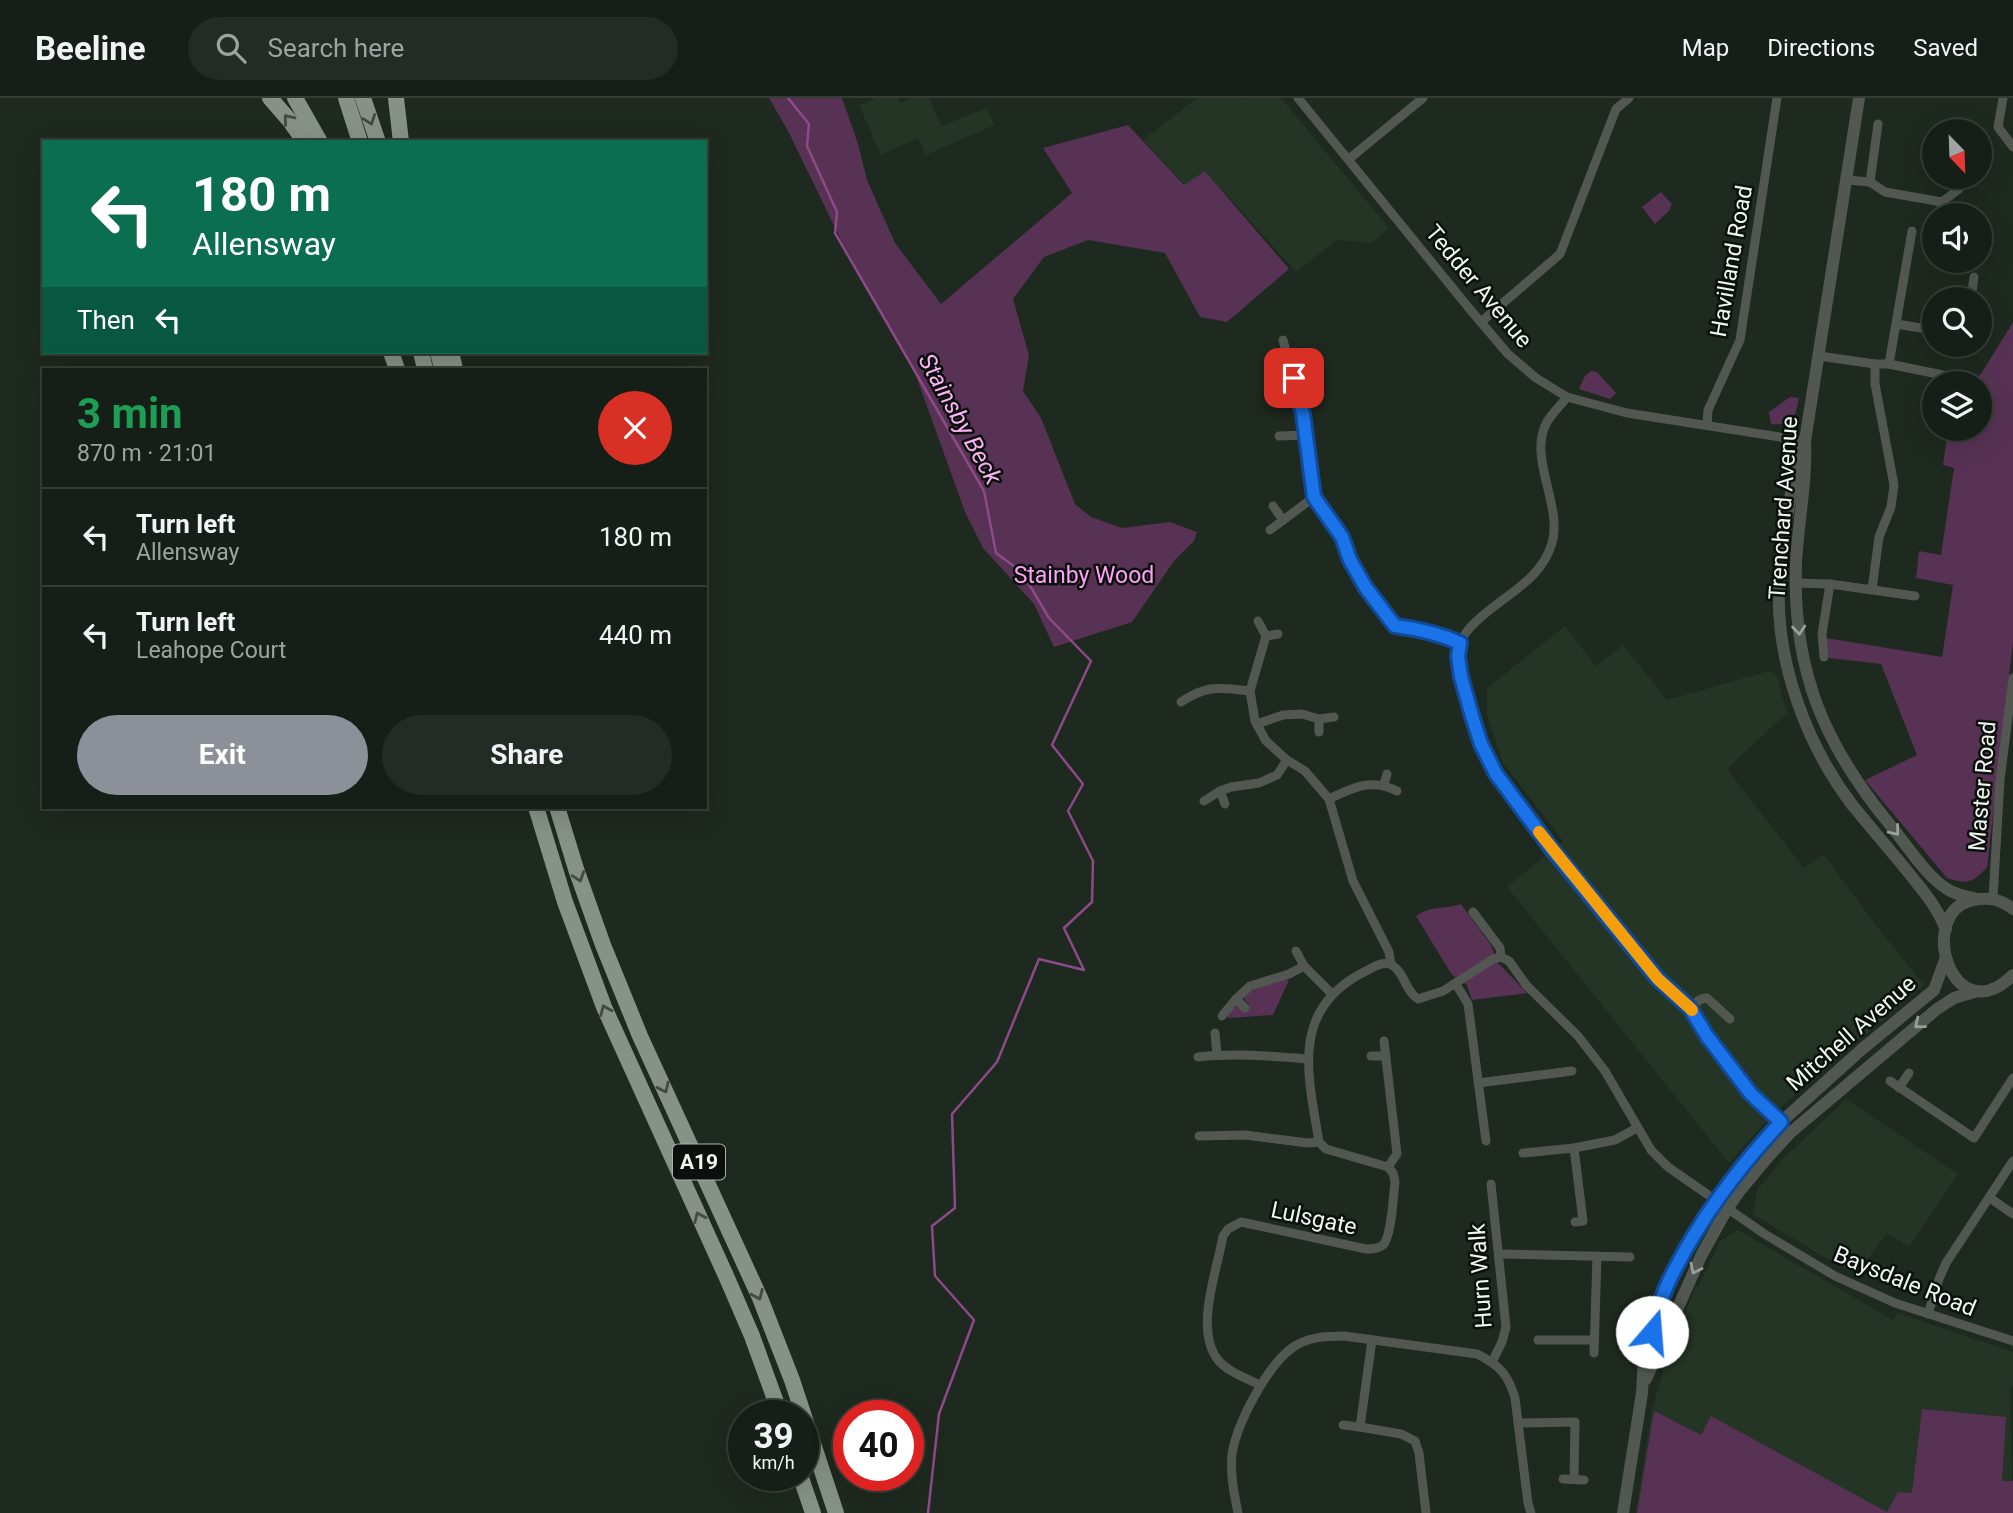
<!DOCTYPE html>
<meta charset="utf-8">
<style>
:root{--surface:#161f17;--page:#232c24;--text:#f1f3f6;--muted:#9ea2a1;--line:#353d36;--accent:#8c9099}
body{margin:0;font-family:Roboto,sans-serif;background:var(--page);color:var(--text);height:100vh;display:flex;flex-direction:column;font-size:26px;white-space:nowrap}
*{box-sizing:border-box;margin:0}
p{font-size:23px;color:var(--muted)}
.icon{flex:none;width:38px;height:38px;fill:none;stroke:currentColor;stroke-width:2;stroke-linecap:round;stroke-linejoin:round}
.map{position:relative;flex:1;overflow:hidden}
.drawer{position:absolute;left:42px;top:270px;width:665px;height:441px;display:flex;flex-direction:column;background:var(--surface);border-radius:0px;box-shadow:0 7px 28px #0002,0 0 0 2px var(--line)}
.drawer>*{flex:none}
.hud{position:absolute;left:42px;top:42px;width:665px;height:214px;border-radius:0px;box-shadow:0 7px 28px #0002,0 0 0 2px var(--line);background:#0b6e4f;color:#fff;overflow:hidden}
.needle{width:46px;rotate:157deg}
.controls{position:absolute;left:1922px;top:21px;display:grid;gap:14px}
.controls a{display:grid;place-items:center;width:70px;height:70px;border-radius:50%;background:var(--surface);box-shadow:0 7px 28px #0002,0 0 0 2px var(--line);font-size:35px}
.speed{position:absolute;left:728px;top:1302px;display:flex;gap:14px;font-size:35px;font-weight:700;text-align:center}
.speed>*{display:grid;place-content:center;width:91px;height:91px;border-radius:50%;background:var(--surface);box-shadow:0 7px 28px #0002,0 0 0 2px var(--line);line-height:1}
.speed small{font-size:18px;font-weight:400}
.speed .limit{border:10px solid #d22;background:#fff;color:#111}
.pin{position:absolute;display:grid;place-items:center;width:60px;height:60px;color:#fff;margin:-30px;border-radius:14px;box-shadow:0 4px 10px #0006}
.me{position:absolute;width:77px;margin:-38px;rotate:18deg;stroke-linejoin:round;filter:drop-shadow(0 0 5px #0008)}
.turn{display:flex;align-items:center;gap:24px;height:147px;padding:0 35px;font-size:32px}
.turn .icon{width:91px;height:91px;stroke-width:2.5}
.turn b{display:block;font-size:49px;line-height:60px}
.then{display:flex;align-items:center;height:66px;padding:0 35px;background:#0003;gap:14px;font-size:26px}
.round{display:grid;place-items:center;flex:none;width:74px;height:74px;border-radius:37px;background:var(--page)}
.overview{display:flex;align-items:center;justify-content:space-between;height:119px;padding:0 35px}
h1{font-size:42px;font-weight:700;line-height:52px;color:#1e9e55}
.button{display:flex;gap:14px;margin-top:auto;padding:14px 35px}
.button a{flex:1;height:80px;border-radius:42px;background:var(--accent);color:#fff;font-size:28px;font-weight:700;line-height:80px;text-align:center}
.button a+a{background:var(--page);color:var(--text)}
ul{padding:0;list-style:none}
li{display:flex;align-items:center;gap:21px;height:98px;padding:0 35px;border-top:2px solid var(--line)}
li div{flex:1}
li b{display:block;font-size:26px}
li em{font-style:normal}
header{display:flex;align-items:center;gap:42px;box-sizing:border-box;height:98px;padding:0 35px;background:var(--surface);border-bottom:2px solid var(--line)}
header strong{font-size:33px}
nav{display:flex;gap:38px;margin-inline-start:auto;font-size:24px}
.search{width:490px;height:63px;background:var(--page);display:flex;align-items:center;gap:18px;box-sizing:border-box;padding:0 24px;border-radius:38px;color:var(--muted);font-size:26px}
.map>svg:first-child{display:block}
</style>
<header>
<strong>Beeline</strong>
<div class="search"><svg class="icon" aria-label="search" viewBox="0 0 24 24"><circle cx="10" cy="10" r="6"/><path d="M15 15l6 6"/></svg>Search here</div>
<nav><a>Map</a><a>Directions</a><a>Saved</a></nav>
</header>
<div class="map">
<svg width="2013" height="1415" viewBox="0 0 2013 1415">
<rect width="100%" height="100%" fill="#1e291f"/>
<g fill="#243425">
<polygon points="876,0 898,0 900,5 913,0 929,0 941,28 987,10 995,27 926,57 918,40 881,57 859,7"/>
<polygon points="1197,0 1243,0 1245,2 1248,0 1281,0 1389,130 1371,145 1337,142 1296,174 1205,73 1185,87 1143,42"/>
<polygon points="1565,528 1596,568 1623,547 1667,602 1769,573 1776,576 1787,615 1727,671 1804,770 1823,756 1882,835 1924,887 1773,1016 1729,1065 1507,789 1563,743 1502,664 1487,616 1487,590"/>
<polygon points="1846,1001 1958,1076 1909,1149 1887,1135 1857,1176 1827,1161 1753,1116 1757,1092 1781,1063"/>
<polygon points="1738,1132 1893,1222 1897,1215 2013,1254 2013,1288 2010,1288 2013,1415 1636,1415 1652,1311 1668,1256 1696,1188 1698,1189 1720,1143"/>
</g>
<g fill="#573254">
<polygon points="769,0 842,0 858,46 867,82 895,145 941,206 1072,95 1043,50 1128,27 1184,87 1205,73 1289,171 1227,224 1200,219 1165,155 1088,142 1044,159 1013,201 1029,257 1023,293 1041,320 1075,406 1091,419 1122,430 1170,424 1197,434 1194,443 1174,463 1132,524 1054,549 1034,506 983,450 965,414 915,275 843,146 788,33"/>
<polygon points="1661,94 1672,106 1669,113 1655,126 1642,109"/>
<path d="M2013,224v320l-26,225c-15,17 -20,17 -40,11l-82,-98 52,-25 -36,-91 -52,-6 -3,-20 116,19 11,-72 -37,-7 3,-27 22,4 13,-87 -11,-3 5,-36h31v-46h-11l13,-9z"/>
<polygon points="1591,273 1597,274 1616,295 1610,301 1579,291 1585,278"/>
<path d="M1790,299l9,1c-4,19 -5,28 -28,26l-2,-12z"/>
<path d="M1461,806l30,41 7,18 29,30 -55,7 -5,-15 -15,-10 -36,-59c17,-11 26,-6 45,-12z"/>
<path d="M1285,881l4,1 -16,35 -45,3v-5c4,-7 8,-8 16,-3l5,-5 -6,-8 4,-5z"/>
<polygon points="1922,1311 2006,1319 2002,1383 2013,1383 2013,1415 1637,1415 1654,1313 1701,1337 1711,1318 1887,1414 1898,1394 1912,1395"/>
</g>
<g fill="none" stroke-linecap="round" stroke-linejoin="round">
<polyline stroke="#8d4a88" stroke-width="2.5" points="788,0 809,26 807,48 837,114 835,135 984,393 996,455 1022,474 1049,520 1091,563 1052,647 1083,686 1068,713 1093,763 1092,804 1064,830 1084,872 1039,861 997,964 952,1016 955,1110 932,1128 935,1178 974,1222 939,1316 928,1415"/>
<g stroke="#525752" stroke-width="9">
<polyline points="1298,0 1468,209 1508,256 1536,280 1567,299 1627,315 1805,343"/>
<polyline points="2003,0 1998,29 2013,49"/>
<polyline points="1349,61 1423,0"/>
<polyline points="1847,82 1870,84 1878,26"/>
<polyline points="1870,84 1885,94 1942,104"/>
<polyline points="1940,117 1942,104 1959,91"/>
<polyline points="1971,201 1974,179"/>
<polyline points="1481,224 1560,156 1616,11 1629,0"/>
<polyline points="1896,226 1934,232"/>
<path d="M1283,242l20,74 11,83 28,40 8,23 16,28 30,38c23,3 42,7 64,17"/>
<polyline points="1819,258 1875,266 1889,266 1967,282"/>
<polyline points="1270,263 1287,257"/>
<polyline points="1889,266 1912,133"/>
<path d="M1567,299c-6,8 -15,16 -20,25 -20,35 16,83 5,121 -12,42 -58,56 -84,87 -4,5 -9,13 -10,19 -2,13 3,29 7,42 11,39 21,69 44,103l149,185 33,29 16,28 44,58 39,39"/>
<polyline points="1707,327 1708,312 1740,242 1777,0"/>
<polyline points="1279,338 1306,337"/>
<polyline points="1273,408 1283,422"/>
<polyline points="1270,432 1314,399"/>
<polyline points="1796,485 1830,486 1915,498"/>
<polyline points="1872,491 1879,439 1891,409 1894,387 1875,286 1875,266"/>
<polyline points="1258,523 1266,538 1278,536"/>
<polyline points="1266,538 1250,593 1255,623 1266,643 1287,662 1305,673 1329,701 1353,783 1389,854 1391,866"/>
<polyline points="1824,559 1822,536 1830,486"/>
<path d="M1181,604c27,-18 39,-14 69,-11"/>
<polyline points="1257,626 1283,617 1302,616 1319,621 1334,619"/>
<polyline points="1319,634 1319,621"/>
<polyline points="1384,686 1387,676"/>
<polyline points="1220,693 1225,706"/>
<path d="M1329,701c25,-12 43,-21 68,-8"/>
<polyline points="1204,703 1220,693 1231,689 1259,685 1277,677 1287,662"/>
<polyline points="1993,800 2000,682 2013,580"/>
<polyline points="1473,814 1500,850 1501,859 1509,863 1527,888 1578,938 1605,973 1651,1052 1668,1069 1763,1135 1835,1178 1895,1205 2013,1243"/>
<polyline points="1296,853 1304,868"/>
<polyline points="1456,886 1468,906 1486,1043"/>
<polyline points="1236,901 1245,910"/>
<path d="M1691,910c5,-5 9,-11 16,-10l23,21"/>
<polyline points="1222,918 1236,901 1250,888 1289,876 1304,868 1332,896"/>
<polyline points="1215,935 1217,957"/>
<polyline points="1371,958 1386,958"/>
<path d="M1198,959c37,-4 73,-1 110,2"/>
<polyline points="1890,983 1974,1040 2013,980"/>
<polyline points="1478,985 1572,973"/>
<polyline points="1899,990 1909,975"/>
<polyline points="1199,1038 1245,1037 1308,1045 1319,1044 1326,1051 1388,1069"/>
<path d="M1319,1044c-11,-67 -29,-131 43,-169 9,-4 20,-13 30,-8 13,8 13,26 26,34l25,-8 50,-32 8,-2"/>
<polyline points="1574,1050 1583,1123 1575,1124"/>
<polyline points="1523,1055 1574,1050 1615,1042 1637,1030"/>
<polyline points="1491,1086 1506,1229 1502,1244 1492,1264"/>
<polyline points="1990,1100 2013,1116"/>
<polyline points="1499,1156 1630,1159"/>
<polyline points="1928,1216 1939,1181 1946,1165 2013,1063"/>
<polyline points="1372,1242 1360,1329 1401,1336 1415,1343 1419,1355 1426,1415"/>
<polyline points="1538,1242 1594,1242"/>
<polyline points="1594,1255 1597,1158"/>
<path d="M1260,1287c-14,-7 -32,-13 -42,-25 -24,-30 -1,-89 5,-124l5,-7 13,-7 125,27c6,0 12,0 17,-4 9,-9 10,-49 12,-63l-2,-9 -5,-6 9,-13 -13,-113"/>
<polyline points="1518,1325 1575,1324 1574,1381"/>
<polyline points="1343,1327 1360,1329"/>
<polyline points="1563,1381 1584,1382"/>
<path d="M1238,1415c-4,-20 -8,-39 -6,-59 5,-31 35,-88 60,-106 15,-11 34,-12 52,-12l133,18c22,11 31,20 38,44l13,105 3,10"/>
</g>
<g stroke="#525752" stroke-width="12">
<path d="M1859,0l-54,343c2,41 -7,81 -9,122 -4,107 28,182 95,263 16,19 35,50 56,63 9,6 21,8 31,10"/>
<path d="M1804,347c-11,24 -12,43 -16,68 -4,24 -9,49 -9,74 -3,76 28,159 74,219 18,22 37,44 55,66 16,20 28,33 38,57"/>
<path d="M2013,811c-13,-10 -23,-12 -40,-9 -58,12 -21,135 40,75"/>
<polyline points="1646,1281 1701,1158 1727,1111 1738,1095 1769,1058 1790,1035 1937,911 1954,900 1978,893"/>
<polyline points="1623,1415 1642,1295 1644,1259 1668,1184 1707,1117 1746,1062 1781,1024 1861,952 1934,892 1945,862"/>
</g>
<g stroke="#869286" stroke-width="16">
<polyline points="270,0 290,23 305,44"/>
<polyline points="295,0 320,44"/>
<polyline points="346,0 360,44"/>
<polyline points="363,0 378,44"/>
<polyline points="396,0 401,44"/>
<polyline points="391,254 397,271"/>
<polyline points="421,254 425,271"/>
<polyline points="438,254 442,271"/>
<polyline points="451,254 455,271"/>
<polyline points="536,709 565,804 604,909 727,1180 752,1238 781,1318"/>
<polyline points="557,709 576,771 603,847 640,938 760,1200 792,1282 836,1415"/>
<polyline points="800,1377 813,1415"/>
</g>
</g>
<defs><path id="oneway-chevron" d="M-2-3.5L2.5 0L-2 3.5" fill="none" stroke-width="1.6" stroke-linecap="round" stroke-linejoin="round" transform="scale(1.75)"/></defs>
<g stroke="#424a43">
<use href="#oneway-chevron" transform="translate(288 21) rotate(-129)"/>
<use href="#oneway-chevron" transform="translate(370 22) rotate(71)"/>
<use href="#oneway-chevron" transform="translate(579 779) rotate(71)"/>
<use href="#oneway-chevron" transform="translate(605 912) rotate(-113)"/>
<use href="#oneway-chevron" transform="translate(664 990) rotate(65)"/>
<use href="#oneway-chevron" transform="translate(699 1119) rotate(-114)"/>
<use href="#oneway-chevron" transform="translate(758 1197) rotate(67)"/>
</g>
<g stroke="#999f99">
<use href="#oneway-chevron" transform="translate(1799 532) rotate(85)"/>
<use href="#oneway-chevron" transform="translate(1895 733) rotate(51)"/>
<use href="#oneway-chevron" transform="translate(1919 926) rotate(141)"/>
<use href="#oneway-chevron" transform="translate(1695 1171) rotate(116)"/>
</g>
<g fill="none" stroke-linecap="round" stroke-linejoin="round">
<defs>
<path id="route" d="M1294,280l9,36 11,83 28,40 8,23 16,28 29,38c24,3 43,7 65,17l-2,13 3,21 11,39 9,28 15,30 55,74 107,131 32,29 17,28 44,58 30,28c-44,47 -84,101 -112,159 -8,16 -12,34 -17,51"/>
</defs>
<use href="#route" stroke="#114b97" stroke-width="18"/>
<use href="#route" stroke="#1a73e8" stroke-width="12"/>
<polyline stroke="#f59e0b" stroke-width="12" points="1539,734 1658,881 1692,912"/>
</g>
<g text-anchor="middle" stroke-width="5" stroke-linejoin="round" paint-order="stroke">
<rect fill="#0b100c" stroke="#abb2ac" stroke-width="2" x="673" y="1046.5" width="52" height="35" rx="5"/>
<g font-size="21" font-weight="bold" fill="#f0f7f0">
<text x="699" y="1071">A19</text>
</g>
<g font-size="23" fill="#f0f7f0" stroke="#0b100c">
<text transform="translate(1731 163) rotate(-80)" y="8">Havilland Road</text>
<text transform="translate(1479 188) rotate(50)" y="8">Tedder Avenue</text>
<text transform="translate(1783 410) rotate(-86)" y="8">Trenchard Avenue</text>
<text transform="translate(1982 688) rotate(-85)" y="8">Master Road</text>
<text transform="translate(1851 935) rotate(-41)" y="8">Mitchell Avenue</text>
<text transform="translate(1314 1120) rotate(12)" y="8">Lulsgate</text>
<text transform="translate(1480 1178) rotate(-94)" y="8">Hurn Walk</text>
<text transform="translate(1905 1183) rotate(22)" y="8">Baysdale Road</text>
</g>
<g font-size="23" fill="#fea1f6" stroke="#0b100c">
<text x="1084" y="485">Stainby Wood</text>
</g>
<g font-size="24" font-style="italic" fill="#fcb2f5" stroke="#0b100c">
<text transform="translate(960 321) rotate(61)" y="8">Stainsby Beck</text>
</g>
</g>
</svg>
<div class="controls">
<a><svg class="needle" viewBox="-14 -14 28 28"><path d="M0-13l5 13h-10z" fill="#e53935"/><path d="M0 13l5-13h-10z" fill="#9ea2a1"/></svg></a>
<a><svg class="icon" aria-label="sound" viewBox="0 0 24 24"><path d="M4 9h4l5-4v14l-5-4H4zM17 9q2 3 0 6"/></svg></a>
<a><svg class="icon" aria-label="search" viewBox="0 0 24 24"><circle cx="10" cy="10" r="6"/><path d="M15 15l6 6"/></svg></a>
<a><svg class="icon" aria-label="layers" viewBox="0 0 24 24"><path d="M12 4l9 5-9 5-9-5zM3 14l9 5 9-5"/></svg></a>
</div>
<div class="speed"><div>39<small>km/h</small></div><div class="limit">40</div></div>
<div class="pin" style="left:1294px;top:280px;background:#d93025"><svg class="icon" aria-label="arrive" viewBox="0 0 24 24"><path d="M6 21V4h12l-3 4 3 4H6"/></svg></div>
<svg class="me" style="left:1652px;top:1234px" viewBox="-20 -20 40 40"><circle r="19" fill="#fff"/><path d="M0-13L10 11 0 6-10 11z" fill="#1a73e8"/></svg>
<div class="hud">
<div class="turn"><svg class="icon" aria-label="left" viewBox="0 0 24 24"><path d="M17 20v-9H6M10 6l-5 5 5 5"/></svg><div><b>180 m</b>Allensway</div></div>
<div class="then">Then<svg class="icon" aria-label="left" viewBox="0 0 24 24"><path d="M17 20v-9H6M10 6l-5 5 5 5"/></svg></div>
</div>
<section class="drawer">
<div class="overview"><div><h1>3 min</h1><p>870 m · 21:01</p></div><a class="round" style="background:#d93025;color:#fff"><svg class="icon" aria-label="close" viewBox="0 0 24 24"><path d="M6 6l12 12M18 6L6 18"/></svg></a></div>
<ul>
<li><svg class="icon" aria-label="left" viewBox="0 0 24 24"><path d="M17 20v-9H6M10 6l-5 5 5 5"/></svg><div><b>Turn left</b><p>Allensway</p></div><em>180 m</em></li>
<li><svg class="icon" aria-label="left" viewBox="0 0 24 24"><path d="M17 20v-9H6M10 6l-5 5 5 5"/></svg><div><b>Turn left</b><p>Leahope Court</p></div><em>440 m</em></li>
</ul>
<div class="button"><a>Exit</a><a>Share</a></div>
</section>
</div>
